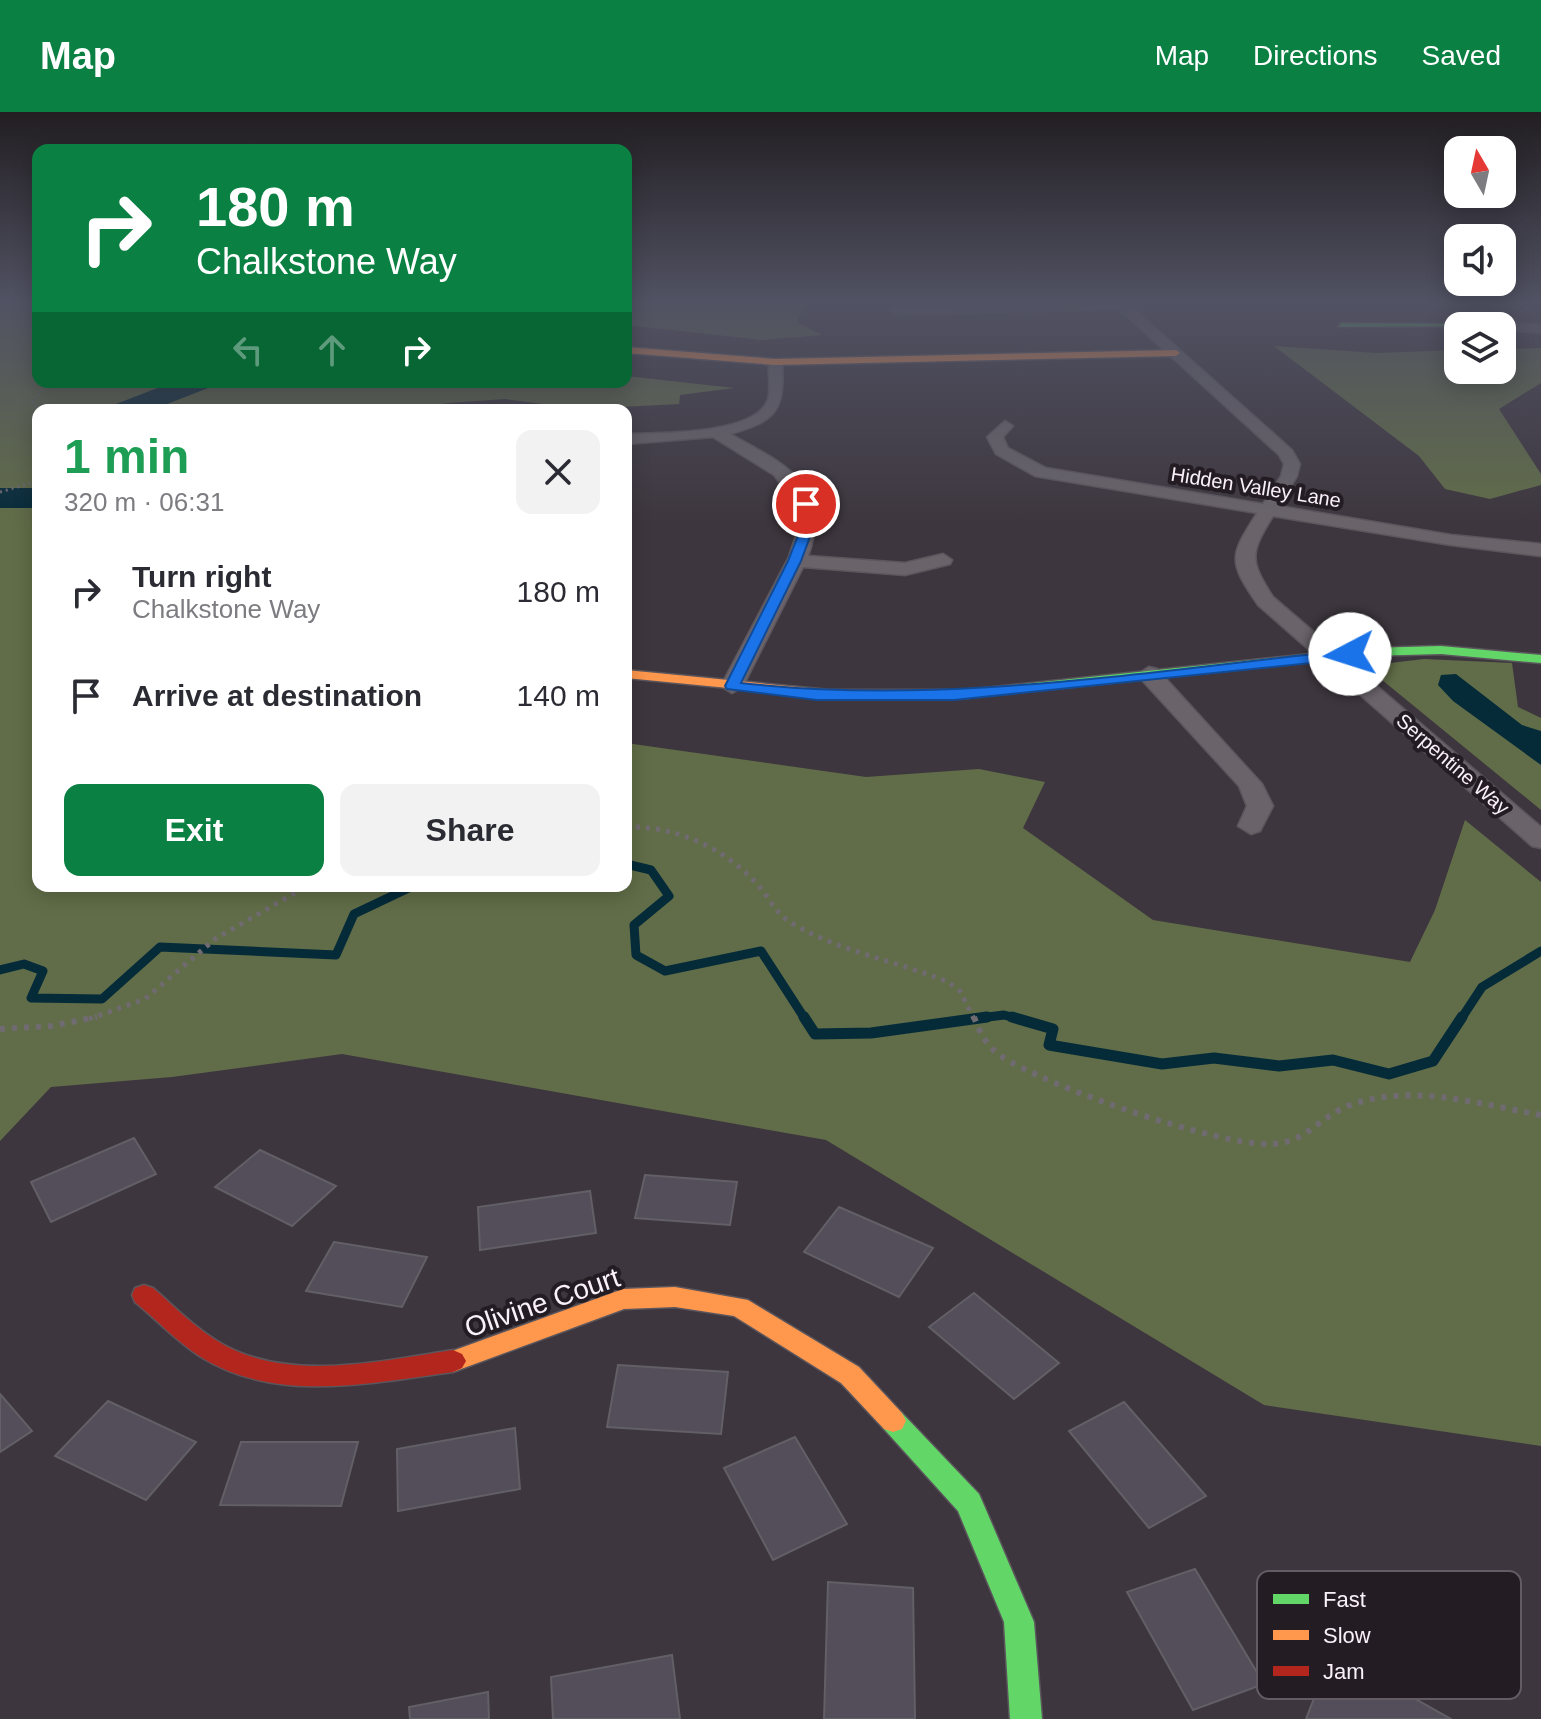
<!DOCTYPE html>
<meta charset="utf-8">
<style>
:root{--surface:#fff;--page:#f2f2f3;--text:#2b2b33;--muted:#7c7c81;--accent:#0b8043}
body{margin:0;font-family:Arial,sans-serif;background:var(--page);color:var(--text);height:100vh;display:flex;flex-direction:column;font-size:30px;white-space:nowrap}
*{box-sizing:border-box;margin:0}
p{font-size:26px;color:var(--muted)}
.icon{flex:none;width:44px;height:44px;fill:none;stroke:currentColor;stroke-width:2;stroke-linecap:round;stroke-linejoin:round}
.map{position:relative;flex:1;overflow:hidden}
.panel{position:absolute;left:32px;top:292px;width:600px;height:488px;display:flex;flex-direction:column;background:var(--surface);border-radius:16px;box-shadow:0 4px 20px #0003}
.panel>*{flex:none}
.top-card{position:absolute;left:32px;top:32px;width:600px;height:244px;border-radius:16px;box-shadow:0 4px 20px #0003;background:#0b8043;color:#fff;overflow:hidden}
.needle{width:52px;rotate:351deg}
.fabs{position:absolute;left:1444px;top:24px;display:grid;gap:16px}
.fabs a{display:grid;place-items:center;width:72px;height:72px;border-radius:16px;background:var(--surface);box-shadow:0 4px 20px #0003;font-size:40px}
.pin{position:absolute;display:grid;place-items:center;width:68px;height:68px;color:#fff;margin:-34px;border:4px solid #fff;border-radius:50%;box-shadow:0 2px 8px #0007}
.me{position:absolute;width:88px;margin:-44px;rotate:265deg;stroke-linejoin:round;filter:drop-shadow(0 0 6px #0008)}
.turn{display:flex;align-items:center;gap:28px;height:168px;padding:0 32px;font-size:36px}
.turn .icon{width:104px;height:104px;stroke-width:2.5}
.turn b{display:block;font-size:56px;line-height:68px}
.lanes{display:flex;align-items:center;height:76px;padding:0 32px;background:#0003;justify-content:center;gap:40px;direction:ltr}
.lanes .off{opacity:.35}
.round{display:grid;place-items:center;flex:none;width:84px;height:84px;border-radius:16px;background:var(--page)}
.headline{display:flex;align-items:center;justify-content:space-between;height:136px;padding:0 32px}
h1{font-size:48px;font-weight:700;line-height:60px;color:#1e9e55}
.button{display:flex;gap:16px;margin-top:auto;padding:16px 32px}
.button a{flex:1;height:92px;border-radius:16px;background:var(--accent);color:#fff;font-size:32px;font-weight:700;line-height:92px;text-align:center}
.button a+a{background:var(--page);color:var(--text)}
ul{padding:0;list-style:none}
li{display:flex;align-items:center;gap:24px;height:104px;padding:0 32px}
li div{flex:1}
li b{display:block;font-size:30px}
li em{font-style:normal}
header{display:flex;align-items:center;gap:48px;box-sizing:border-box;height:112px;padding:0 40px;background:var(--accent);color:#fff}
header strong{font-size:38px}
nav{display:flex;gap:44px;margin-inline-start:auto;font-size:28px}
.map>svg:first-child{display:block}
</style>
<header>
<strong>Map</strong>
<nav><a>Map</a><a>Directions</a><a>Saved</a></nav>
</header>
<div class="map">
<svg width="1541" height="1607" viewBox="0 0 1541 1607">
<rect width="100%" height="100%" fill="#3d363e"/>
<g fill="#616d48">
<polygon points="0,188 38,188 38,270 626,270 626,264 734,276 680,283 679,292 581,297 505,287 448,291 412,298 38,298 38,774 626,774 626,631 866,665 979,657 1045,670 1023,716 1153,808 1410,850 1435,798 1465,708 1541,770 1541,1334 1264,1293 826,1028 342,942 172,965 51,975 0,1029"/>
<polygon points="626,188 808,188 797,210 822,223 762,228 626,213"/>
<polygon points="1274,234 1376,241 1458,238 1458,258 1502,258 1502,237 1541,236 1541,271 1499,297 1541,362 1541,373 1490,387 1445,377 1419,344"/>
<polygon points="1424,547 1512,551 1518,595 1541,606 1541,698 1365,554"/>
</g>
<polygon fill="#052b39" points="1456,562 1522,613 1541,619 1541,653 1453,589 1438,573 1441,563"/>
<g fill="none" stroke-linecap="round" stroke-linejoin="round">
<g stroke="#052b39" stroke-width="9">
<polyline points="626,752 651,758 669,784 634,813 636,843 665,859 761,839 805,907"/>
<polyline points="0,858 24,852 43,859 31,886 102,887 160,835 336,843 354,802 413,774"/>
<polyline points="972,907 1004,903 1019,907"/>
<polyline points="1461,907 1482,875 1541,839"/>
</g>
<g stroke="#052b39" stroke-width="11">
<polyline points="804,905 815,922 871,921 987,905"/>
<polyline points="1012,905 1053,917 1049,933 1162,952 1214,946 1279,954 1333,948 1389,962 1433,949 1462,905"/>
</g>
<g fill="#052b39" fill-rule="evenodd">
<polygon points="173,270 212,270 208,276 152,298 112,298 116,292"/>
<rect x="0" y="376" width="38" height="20"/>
</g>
</g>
<g fill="#534e59" stroke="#625f66" stroke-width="2">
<polygon points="134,1026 156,1062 51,1110 31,1070"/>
<polygon points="260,1038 336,1074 292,1114 215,1075"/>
<polygon points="645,1063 737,1070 730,1113 635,1106"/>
<polygon points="590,1079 596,1121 480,1138 478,1095"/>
<polygon points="839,1095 933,1136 899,1185 804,1140"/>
<polygon points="334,1130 427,1145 402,1195 306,1179"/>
<polygon points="974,1181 1059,1251 1014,1287 929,1215"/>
<polygon points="618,1253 728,1260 721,1322 607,1315"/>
<polygon points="0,1282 32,1319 0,1340"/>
<polygon points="108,1289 196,1330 146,1388 55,1344"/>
<polygon points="1124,1290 1206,1384 1149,1416 1069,1319"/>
<polygon points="515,1316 520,1377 398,1399 397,1337"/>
<polygon points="795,1325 847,1412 773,1448 724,1356"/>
<polygon points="241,1330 358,1330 341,1394 220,1393"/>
<polygon points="1195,1457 1264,1572 1193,1598 1127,1480"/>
<polygon points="828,1470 913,1476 915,1607 824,1607"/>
<polygon points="1332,1540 1451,1607 1306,1607"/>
<polygon points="672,1543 680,1607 553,1607 551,1565"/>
<polygon points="488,1580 489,1607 410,1607 409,1595"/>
</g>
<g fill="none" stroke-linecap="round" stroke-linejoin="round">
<defs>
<g id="street">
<path d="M1124,188l168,150 8,14 -3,12 -18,30 172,29 90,9v12l-90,-11 -178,-29c-23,37 -24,44 0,81l268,230v21l-9,-2 -274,-241c-30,-44 -29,-48 -1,-92l-222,-37 -39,-22 -9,-17 18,-16 8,5 -10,11 5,11 38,20 217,36 18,-28 3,-12 -5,-9 -160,-146 -224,5 -6,-4 6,-4z"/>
<polygon points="1502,210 1541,213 1541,221 1502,218 1502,214 1496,214"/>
<path d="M770,247l12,3c3,48 -5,59 -52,72 54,30 104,51 78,122l97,7 38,-9 9,6 -2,4 -45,11 -102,-8 -60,119 -11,7 -11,-7 68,-129 11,-34 -3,-18 -23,-30 -61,-38 -87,7v-10c32,-1 125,1 141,-32 6,-14 -1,-30 3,-43z"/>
<polygon points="1149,555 1157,557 1262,672 1273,694 1260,719 1251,722 1238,714 1247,694 1239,674 1141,567 1138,562"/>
</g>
<g id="fast">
<polygon points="1341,211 1500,212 1504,214 1338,215"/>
<polygon points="1441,534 1541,543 1541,551 1441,542 1367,544 966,586 959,582 966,578 1367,536"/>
<polygon points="893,1298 902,1301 979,1382 983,1391 1034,1510 1042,1607 1010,1607 1004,1510 958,1399 884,1317 880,1309 884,1301"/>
</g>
<g id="slow">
<polygon points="626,235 775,247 1176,238 1180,241 1176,244 775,253 626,241"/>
<polygon points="626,558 829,578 966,578 973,582 966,586 829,586 626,566"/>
<polygon points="675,1175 748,1188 859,1255 902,1301 906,1309 902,1317 893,1320 884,1317 841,1271 734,1204 675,1195 624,1197 453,1260 444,1256 440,1249 444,1242 623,1177"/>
</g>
<path id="jam" d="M144,1173l9,3c23,20 45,43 71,57 68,37 157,16 229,5l9,4 4,7 -4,7 -9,4c-81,11 -177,32 -252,-15 -24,-15 -44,-37 -66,-55l-3,-7 3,-7z"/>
</defs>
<use href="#street" stroke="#5b555c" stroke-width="3"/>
<use href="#fast" stroke="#5b555c" stroke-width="3"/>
<use href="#slow" stroke="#5b555c" stroke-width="3"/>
<use href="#jam" stroke="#5b555c" stroke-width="3"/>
<polyline stroke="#706b70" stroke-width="2" stroke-dasharray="2 3" stroke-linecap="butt" points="38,300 33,288 52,270"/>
<polyline stroke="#706b70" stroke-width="3" stroke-dasharray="2 4" stroke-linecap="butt" points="0,380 38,369"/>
<g stroke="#706b70" stroke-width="5" stroke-dasharray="4 6" stroke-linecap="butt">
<path d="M626,715c50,-1 97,20 131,57 13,14 18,30 36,40 48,28 104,37 155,58l12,9 14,28"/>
<polyline points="89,907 145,887 215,827 307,774"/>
</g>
<g stroke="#706b70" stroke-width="6" stroke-dasharray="5 7" stroke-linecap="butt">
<path d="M974,905c6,16 13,30 27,39 47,31 214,89 269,88 35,0 50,-28 80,-39 62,-22 128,-1 191,10"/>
<polyline points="0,917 51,914 97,905"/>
</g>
<use href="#street" fill="#6a646a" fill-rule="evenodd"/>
<use href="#fast" fill="#63d668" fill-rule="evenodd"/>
<use href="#slow" fill="#ff974d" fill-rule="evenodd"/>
<use href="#jam" fill="#b3261e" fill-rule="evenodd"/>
</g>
<linearGradient id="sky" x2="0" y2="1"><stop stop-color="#221e22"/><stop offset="0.46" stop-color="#515263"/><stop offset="1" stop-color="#515263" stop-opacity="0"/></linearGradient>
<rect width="1541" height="413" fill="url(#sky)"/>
<path fill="#1a73e8" stroke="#114b97" stroke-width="2" d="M806,388l5,4 4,19 -14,38 -60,122c203,23 407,-12 609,-33l7,4 -7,5 -396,41h-137l-90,-11 -2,-3 63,-125 15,-38 -3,-19z"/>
<g text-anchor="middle" stroke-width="8" stroke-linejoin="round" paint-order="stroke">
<g font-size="20" fill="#faf0fa" stroke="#231c23">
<text transform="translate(1256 375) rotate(9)" y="7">Hidden Valley Lane</text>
<text transform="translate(1453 652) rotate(41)" y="7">Serpentine Way</text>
</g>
<g font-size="28" fill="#faf0fa" stroke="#231c23">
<text transform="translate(542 1190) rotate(-19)" y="10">Olivine Court</text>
</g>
</g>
<rect x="1257" y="1459" width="264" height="128" rx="12" fill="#231c23" stroke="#645c64" stroke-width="2"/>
<rect x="1273" y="1482" width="36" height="10" fill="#63d668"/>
<rect x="1273" y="1518" width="36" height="10" fill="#ff974d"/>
<rect x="1273" y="1554" width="36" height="10" fill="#b3261e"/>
<g font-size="22" fill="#faf0fa">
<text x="1323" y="1495">Fast</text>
<text x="1323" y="1531">Slow</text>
<text x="1323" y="1567">Jam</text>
</g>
</svg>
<div class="fabs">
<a><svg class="needle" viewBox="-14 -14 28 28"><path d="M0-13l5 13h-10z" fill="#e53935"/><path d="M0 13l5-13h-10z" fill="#7c7c81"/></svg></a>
<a><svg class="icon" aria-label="sound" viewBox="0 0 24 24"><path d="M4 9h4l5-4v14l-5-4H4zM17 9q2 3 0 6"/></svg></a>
<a><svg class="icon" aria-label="layers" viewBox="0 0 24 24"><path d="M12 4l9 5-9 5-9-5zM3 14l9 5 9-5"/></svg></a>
</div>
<div class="pin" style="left:806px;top:392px;background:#d93025"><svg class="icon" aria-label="arrive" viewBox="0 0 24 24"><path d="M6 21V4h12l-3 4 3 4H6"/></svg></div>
<svg class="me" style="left:1350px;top:542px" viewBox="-20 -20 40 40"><circle r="19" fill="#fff"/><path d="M0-13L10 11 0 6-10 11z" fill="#1a73e8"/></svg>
<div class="top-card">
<div class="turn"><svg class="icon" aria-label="right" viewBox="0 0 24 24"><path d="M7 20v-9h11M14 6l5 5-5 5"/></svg><div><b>180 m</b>Chalkstone Way</div></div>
<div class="lanes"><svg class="icon off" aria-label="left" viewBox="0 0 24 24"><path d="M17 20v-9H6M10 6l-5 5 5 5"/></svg><svg class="icon off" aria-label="ahead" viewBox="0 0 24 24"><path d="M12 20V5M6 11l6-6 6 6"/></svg><svg class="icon" aria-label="right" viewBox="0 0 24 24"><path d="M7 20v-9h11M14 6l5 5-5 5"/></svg></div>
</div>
<section class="panel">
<div class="headline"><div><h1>1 min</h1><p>320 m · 06:31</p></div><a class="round"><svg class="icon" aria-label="close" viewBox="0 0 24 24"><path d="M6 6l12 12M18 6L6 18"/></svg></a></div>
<ul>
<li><svg class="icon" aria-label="right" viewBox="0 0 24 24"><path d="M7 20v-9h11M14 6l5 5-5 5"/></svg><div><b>Turn right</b><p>Chalkstone Way</p></div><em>180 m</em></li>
<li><svg class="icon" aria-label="arrive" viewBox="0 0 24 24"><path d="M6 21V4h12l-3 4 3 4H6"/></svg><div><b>Arrive at destination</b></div><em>140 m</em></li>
</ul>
<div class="button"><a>Exit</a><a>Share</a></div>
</section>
</div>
